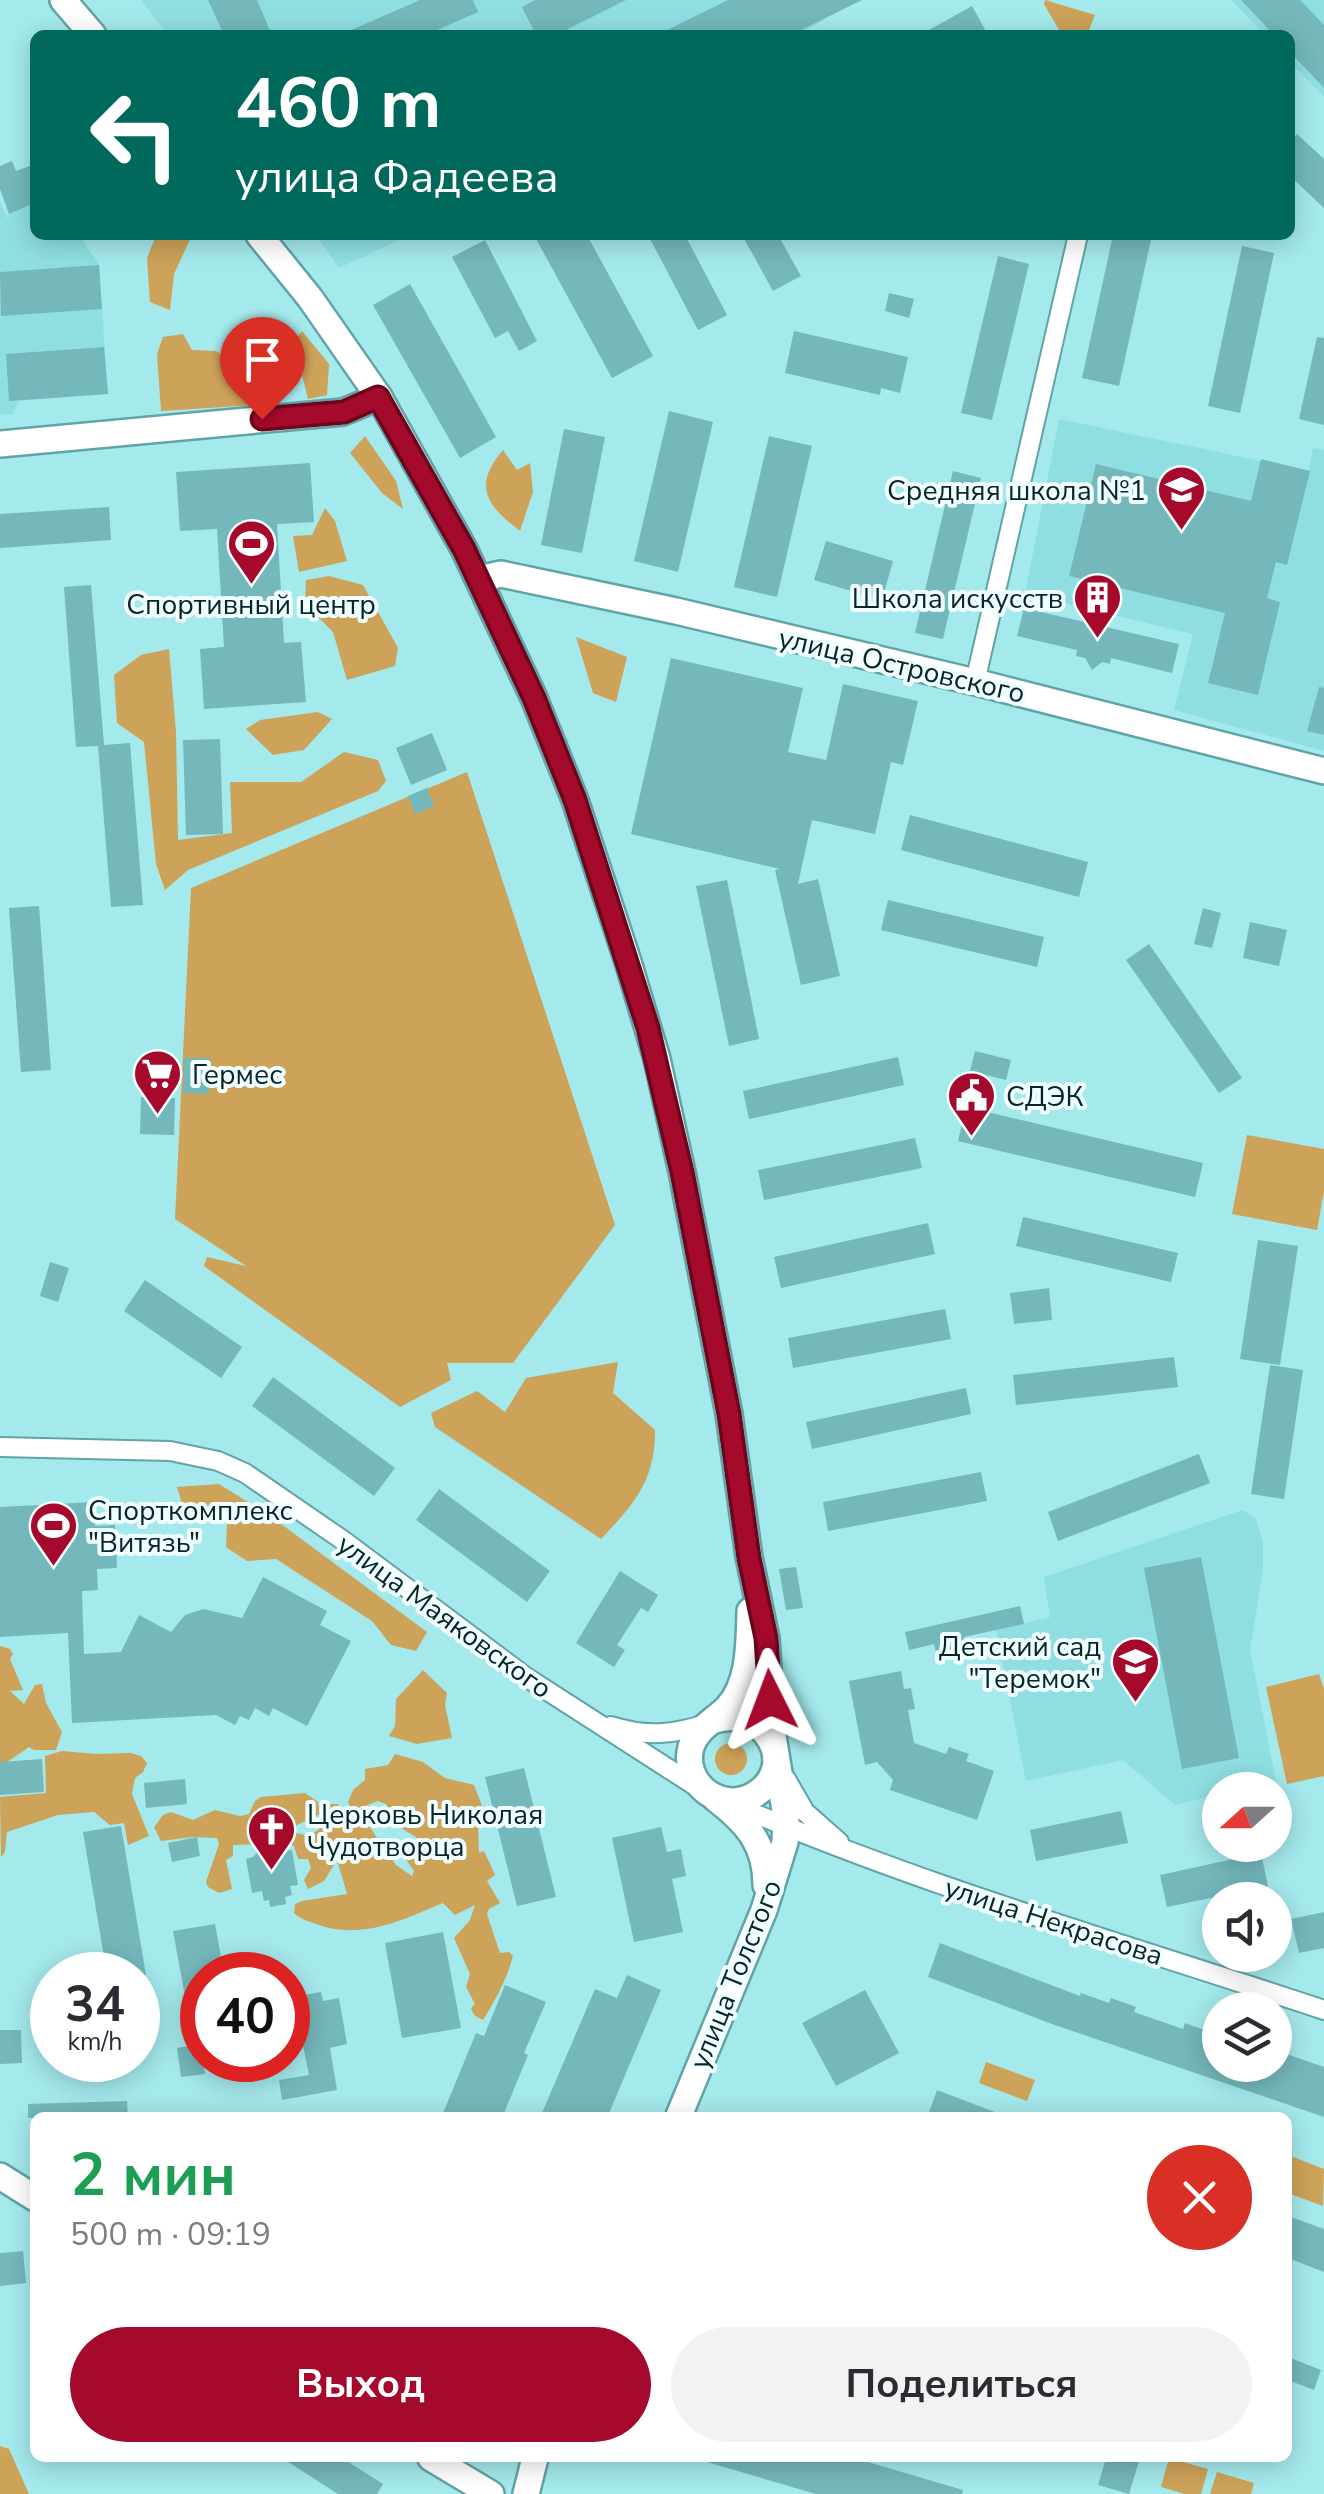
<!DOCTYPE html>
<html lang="ru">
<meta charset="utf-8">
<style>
:root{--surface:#fff;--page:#f2f2f3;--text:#2b2b33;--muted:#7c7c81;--accent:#a5092c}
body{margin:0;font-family:"Nunito Sans",sans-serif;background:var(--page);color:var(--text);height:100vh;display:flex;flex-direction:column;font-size:38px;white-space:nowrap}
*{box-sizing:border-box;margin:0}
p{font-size:32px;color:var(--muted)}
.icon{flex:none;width:55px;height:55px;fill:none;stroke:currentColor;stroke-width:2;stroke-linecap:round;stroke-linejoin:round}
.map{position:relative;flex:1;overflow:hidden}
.details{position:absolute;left:30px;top:2112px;width:1262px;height:350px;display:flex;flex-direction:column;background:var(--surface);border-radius:15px;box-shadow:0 5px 25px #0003}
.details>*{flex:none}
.guide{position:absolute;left:30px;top:30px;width:1265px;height:210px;border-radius:15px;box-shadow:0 5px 25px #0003;background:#00695c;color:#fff;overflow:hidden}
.needle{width:65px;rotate:249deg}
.buttons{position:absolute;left:1202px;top:1772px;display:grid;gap:20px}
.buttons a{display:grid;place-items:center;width:90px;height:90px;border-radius:50%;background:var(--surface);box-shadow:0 5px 25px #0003;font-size:50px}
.speed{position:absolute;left:30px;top:1952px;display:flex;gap:20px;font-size:50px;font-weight:700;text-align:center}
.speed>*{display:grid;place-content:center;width:130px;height:130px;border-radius:50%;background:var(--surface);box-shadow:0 5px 25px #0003;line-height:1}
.speed small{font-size:25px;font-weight:400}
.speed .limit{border:15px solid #d22;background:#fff;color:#111}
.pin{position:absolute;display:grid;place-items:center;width:85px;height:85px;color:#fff;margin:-102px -42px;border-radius:50% 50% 50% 0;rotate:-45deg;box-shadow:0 0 10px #0007}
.pin .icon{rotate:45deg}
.me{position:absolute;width:110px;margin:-55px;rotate:357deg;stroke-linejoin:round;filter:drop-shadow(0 0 8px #0008)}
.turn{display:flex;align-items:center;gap:35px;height:210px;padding:0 40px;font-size:45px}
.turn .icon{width:130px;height:130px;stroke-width:2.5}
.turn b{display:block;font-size:70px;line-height:85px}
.round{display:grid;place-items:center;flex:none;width:105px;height:105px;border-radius:52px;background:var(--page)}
.summary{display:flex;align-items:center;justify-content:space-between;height:170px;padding:0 40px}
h1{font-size:60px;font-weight:700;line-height:75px;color:#1e9e55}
.cta{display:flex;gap:20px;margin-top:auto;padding:20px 40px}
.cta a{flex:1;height:115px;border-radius:60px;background:var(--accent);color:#fff;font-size:40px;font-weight:700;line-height:115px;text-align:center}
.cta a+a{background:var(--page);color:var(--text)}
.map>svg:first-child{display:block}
</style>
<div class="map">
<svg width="1324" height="2494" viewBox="0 0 1324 2494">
<rect width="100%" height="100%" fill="#a4e9ec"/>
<g fill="#8fdfe2">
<polygon points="141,0 851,0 835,7 824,20 797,35 168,35"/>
<polygon points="1231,0 1324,0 1324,97 1290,62 1290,35 1265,35"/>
<polygon points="0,201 8,220 9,214 35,203 35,235 79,235 99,265 108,394 18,401 13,414 0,415"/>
<polygon points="316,235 410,235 339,268"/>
<polygon points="1059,419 1309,471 1313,448 1324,450 1324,751 1174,710 1193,634 1025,594"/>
<polygon points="1243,1510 1256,1519 1263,1543 1263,1571 1250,1650 1276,1781 1238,1790 1220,1790 1220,1794 1175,1805 1123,1760 1026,1781 996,1630 1050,1617 1044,1577"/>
</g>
<g fill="#cda259">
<polygon points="1045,0 1095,15 1087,35 1062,35 1044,4"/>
<polygon points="166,235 192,235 174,274 170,310 150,302 147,258 155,238"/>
<polygon points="302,331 329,364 327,395 308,399 294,341"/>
<polygon points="183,334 192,350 216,351 277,396 270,404 161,411 157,354 163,337"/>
<polygon points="365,436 396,481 403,509 382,493 350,453"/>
<path d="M503,450l14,20 13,-7 3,29 -13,39c-33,-25 -48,-45 -17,-81z"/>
<polygon points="325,508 335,521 347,561 299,572 293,536 312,535"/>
<polygon points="329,576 363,585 398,648 395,666 347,680 333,632 305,604 306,580"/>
<polygon points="576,637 627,657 616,702 593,693"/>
<polygon points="169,649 176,732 178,840 232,833 230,782 301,782 344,752 378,760 386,781 378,791 188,870 165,890 156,864 144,742 117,723 114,675 141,655"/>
<polygon points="318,712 332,719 304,750 273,755 246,729 260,720"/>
<polygon points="467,772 615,1225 513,1363 447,1363 451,1380 400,1407 204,1266 207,1257 246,1266 175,1219 191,888"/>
<polygon points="1247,1135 1324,1149 1324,1191 1317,1230 1232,1214"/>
<path d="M618,1362l-5,31 42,37c0,51 -20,73 -54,109l-166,-112 -4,-14 46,-22 28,21 21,-34z"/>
<polygon points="219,1484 273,1518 427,1632 416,1651 391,1645 372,1621 276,1559 247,1561 226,1547 227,1523 183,1507 177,1487"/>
<polygon points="0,1646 10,1649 13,1654 10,1659 23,1690 10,1691 24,1704 35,1685 42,1684 46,1703 62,1732 56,1750 34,1750 29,1747 0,1767"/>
<polygon points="423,1670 447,1693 445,1705 452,1738 417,1744 389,1736 395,1726 396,1699"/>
<polygon points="1319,1674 1324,1689 1324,1776 1287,1784 1266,1687"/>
<circle cx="731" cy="1759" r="16"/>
<polygon points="62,1751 96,1754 131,1753 141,1756 147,1763 143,1772 135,1778 132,1794 149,1836 128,1845 124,1823 110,1825 94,1812 58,1815 7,1832 5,1852 1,1857 0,1797 46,1793 45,1756"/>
<path d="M395,1754l28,8 22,16 29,7 12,31 -8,7 1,30 5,-2 11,24 -8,6 13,22 -11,6 -2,5 13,39 9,-1 4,4c-6,23 -18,45 -30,64l-9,-5 -3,-7 4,-4 -9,-17 4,-13 -16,-36 16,-18 5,-15 -20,10 -12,-12c-39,16 -77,36 -121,23 -10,-4 -20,-5 -28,-13l1,-9 7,-3 45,-7 -10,-34 -13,21 -16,8 -4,-9 7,-12 -3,-9h-10l-4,-13 -32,-15 -6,13 -23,1v11l-7,4 6,29 -13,4 -11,-6 -2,-5 13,-38 -2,-6 -24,-1 -32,4 -7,-14 9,-12 8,-3 22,8 22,-10 25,6 9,-2 6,-13 6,-4 44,-4 13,9 2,12 -29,14 5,5 14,3 24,-19 -4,-13h8l8,12 5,-1 18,11 27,39 16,11 2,-5 -13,-19 15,-10v-5l-15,-9 -15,-24 -8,-3 -26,10 -4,-9 5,-12 12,-10v-11l23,-4z"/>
<polygon points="986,2062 1035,2080 1027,2101 979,2083"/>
<polygon points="1288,2155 1324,2169 1323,2206 1288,2193"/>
<polygon points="0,2446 9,2449 29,2494 0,2494"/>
<polygon points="1169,2458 1208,2469 1201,2494 1185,2494 1161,2487"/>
<polygon points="1217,2472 1254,2483 1251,2494 1210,2494"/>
</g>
<g fill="#74b8bb">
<polygon points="208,0 257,0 272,35 224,35"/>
<polygon points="420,0 473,0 478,12 426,35 340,35"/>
<polygon points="535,0 626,0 556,35 536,35 522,7"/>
<polygon points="728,0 862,0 791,35 657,35"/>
<polygon points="1241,0 1300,0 1324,25 1324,88 1290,52 1290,35 1274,35"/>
<polygon points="972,6 988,35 920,35"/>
<polygon points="1297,134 1324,159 1324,208 1290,176 1290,141"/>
<polygon points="12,161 16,171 35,164 35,203 9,214 0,189 0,166"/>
<polygon points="534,235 587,235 653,356 612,378"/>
<polygon points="648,235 685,235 727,315 698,330"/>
<polygon points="742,235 778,235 801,276 773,291"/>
<polygon points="1113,235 1152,235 1119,386 1082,378"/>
<polygon points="485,240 537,341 519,351 508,331 495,338 452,257"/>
<polygon points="1242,246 1274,253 1240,413 1208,406"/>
<polygon points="998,256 1029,264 992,420 961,413"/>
<polygon points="99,265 102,309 1,316 0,272"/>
<polygon points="410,284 496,437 460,458 373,305"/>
<polygon points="889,293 914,299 909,318 885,311"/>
<polygon points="794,331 908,357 900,393 881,388 880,395 785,373"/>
<polygon points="1317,337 1324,338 1324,425 1299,419"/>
<polygon points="104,347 108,394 9,401 6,354"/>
<polygon points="669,411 713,422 678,572 634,561"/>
<polygon points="564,429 605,437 582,553 541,545"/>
<polygon points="769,436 812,446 777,597 734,587"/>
<polygon points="1261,459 1310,471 1287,565 1276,562 1267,598 1280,602 1258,695 1208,683 1225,613 1069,576 1096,464 1251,501"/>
<polygon points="310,463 314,522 277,524 284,643 301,642 306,702 204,709 200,649 224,647 217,529 180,531 176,472"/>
<polygon points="953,471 981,478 943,639 915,633"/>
<polygon points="109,507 111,540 0,548 0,514"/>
<polygon points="826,541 893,561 882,600 814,580"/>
<polygon points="91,585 104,745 130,743 143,905 111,907 98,746 76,747 64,587"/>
<polygon points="1024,608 1179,644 1172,673 1111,658 1110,664 1102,662 1092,670 1085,658 1076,656 1077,650 1017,636"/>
<polygon points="671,658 803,688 788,752 826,760 843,684 918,701 903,765 891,762 875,834 812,820 798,884 818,879 840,976 801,985 775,870 780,869 631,834"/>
<polygon points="1319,687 1324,688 1324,735 1307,731"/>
<polygon points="432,733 447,770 411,785 396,748"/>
<polygon points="220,739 223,834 186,835 183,740"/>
<polygon points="427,788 434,806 415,814 408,796"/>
<polygon points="910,815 1088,862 1079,897 901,850"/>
<polygon points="727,880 759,1039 729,1046 696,886"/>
<polygon points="888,900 1044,937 1037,967 881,930"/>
<polygon points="39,906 51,1070 21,1072 9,908"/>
<polygon points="1203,908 1221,913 1212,948 1194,944"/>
<polygon points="1250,922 1287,930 1279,966 1243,958"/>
<polygon points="1149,944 1242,1078 1219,1093 1126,960"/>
<polygon points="975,1051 1011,1060 1006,1080 970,1071"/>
<polygon points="898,1057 904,1085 749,1119 743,1091"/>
<polygon points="184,1058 210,1058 209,1094 183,1093"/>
<polygon points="141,1097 175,1098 174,1135 140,1134"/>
<polygon points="966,1107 1203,1163 1195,1197 958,1141"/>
<polygon points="915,1138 922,1168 764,1200 758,1170"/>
<polygon points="1023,1217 1178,1253 1171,1282 1016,1246"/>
<polygon points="928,1223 935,1254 781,1288 774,1257"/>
<polygon points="1258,1240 1298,1246 1280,1365 1240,1359"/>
<polygon points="50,1262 69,1268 58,1302 40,1296"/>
<polygon points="145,1280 242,1347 221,1378 124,1311"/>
<polygon points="1049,1288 1052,1320 1014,1324 1010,1293"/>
<polygon points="945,1309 951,1339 793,1368 788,1338"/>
<polygon points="1174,1357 1178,1387 1016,1405 1013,1375"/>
<polygon points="1270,1365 1303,1370 1284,1499 1251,1494"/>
<polygon points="273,1377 395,1468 374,1496 252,1406"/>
<polygon points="966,1388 971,1414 812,1449 806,1422"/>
<polygon points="1199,1454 1210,1483 1058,1541 1048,1512"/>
<polygon points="981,1472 987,1501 828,1531 823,1502"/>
<polygon points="439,1489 550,1571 527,1602 416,1520"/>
<polygon points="94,1502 95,1526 115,1525 117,1568 97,1569 98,1590 82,1591 84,1654 121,1652 139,1615 171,1632 185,1615 203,1609 242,1618 263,1577 327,1611 320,1625 351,1641 307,1726 273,1708 269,1716 255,1708 249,1720 240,1716 235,1725 216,1715 72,1723 68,1633 0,1637 0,1507"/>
<polygon points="1201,1557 1239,1758 1182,1769 1144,1568"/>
<polygon points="796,1567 803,1608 786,1610 779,1569"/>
<polygon points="620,1571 658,1595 648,1612 641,1608 617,1645 625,1650 614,1667 576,1643"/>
<polygon points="1020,1606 1024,1624 964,1637 968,1655 938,1662 934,1644 909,1650 905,1632"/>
<polygon points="901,1671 904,1689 911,1688 915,1709 908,1710 914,1743 946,1754 949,1747 969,1754 966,1761 994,1771 977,1820 890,1790 893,1780 877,1762 865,1765 849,1681"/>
<polygon points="42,1759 44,1792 0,1795 0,1762"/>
<polygon points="524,1768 556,1897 517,1906 485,1777"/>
<polygon points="185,1779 187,1804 146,1808 144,1783"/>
<polygon points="1121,1811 1128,1843 1036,1861 1030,1830"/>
<polygon points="121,1826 146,1975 107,1975 83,1832"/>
<polygon points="661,1827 667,1852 681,1849 686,1876 672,1879 683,1932 634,1942 612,1838"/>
<polygon points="197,1837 200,1856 172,1862 168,1843"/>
<polygon points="276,1844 285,1851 292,1850 298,1885 290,1886 292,1895 285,1897 286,1904 270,1907 269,1900 264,1901 262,1891 252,1893 246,1859 253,1857 260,1848"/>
<polygon points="1261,1853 1268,1886 1167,1907 1160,1875"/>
<polygon points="1324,1912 1324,1948 1299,1953 1291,1919"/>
<polygon points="215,1924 221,1957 227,1956 231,1975 202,1975 201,2048 205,2074 181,2077 177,2048 194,2045 173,1931"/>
<polygon points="443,1932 461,2028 402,2038 385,1943"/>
<polygon points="940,1943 1080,1996 1081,1993 1109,2003 1111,1998 1136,2007 1134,2012 1183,2029 1185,2023 1207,2031 1206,2036 1220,2041 1220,2065 1275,2065 1275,2050 1324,2067 1324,2117 1052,2024 928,1977"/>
<polygon points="627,1975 661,1990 607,2118 552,2118 542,2113 595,1989 617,1998"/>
<polygon points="505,1985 546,2002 524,2053 528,2055 502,2118 441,2118 476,2033 484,2036"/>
<polygon points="865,1990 899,2053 836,2086 802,2023"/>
<polygon points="321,1992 323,2001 339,1998 347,2044 330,2048 337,2090 282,2100 279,2080 309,2075 302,2041 288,2044 288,1998"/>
<polygon points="0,2030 21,2030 22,2063 0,2064"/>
<polygon points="937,2090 1005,2116 1005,2118 927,2118"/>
<polygon points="127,2101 128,2118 28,2118 28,2104"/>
<polygon points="1288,2216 1324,2229 1324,2272 1288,2258"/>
<polygon points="23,2251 26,2283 0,2286 0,2253"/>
<polygon points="1288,2357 1321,2370 1314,2390 1288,2380"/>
<polygon points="282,2458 342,2458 383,2484 377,2494 338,2494"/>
<polygon points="708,2458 854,2458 963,2490 962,2494 816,2494 707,2462"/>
<polygon points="1106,2458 1140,2458 1129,2494 1098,2485"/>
</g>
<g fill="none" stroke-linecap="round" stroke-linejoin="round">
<defs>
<g id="street">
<polyline points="975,682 1078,235"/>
<polyline points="0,1447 170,1451 218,1461 245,1473 344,1541 526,1677 697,1787"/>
<path d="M611,1726c35,11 63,9 97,-3"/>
<polyline points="786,1779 805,1812 839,1842"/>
<path d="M730,1803c192,83 396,141 594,207"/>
</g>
<g id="secondary">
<polyline points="63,0 93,35"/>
<polyline points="259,235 310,298 379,397 464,549 534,698 575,800 629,965 657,1059 682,1172 729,1414 749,1557 766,1638 772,1729 786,1817 785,1842 764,1910 678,2118"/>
<polyline points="0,444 343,412 379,397"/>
<polyline points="479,579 501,574 676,611 975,682 1324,771"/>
<path d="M712,1721c53,-19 89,46 42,74 -32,19 -73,-11 -63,-48 5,-18 23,-26 36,-39 23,-24 22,-65 23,-97"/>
<path d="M716,1799c31,24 50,45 50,86"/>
<polyline points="0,2176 35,2198"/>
<polyline points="431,2458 491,2494"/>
<polyline points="526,2494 535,2458"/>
</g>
</defs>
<use href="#street" stroke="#60a4a7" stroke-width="22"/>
<use href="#secondary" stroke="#60a4a7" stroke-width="30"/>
<use href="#street" stroke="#fff" stroke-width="18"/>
<use href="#secondary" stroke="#fff" stroke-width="25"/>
</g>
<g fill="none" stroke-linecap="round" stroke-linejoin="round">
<defs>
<polyline id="route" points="262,419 344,412 378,397 464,549 534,698 575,800 648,1028 682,1172 729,1414 749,1558 766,1638 770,1700"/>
</defs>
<use href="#route" stroke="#6b061d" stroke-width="25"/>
<use href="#route" stroke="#a5092c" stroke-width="18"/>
</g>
<defs>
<symbol id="school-pin" viewBox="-11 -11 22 30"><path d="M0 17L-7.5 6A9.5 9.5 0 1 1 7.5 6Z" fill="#a5092c" stroke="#f1feff"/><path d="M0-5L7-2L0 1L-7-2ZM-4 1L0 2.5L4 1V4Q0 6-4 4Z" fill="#fff"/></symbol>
<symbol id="stadium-pin" viewBox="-11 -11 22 30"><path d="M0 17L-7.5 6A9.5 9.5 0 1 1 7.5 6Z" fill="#a5092c" stroke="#f1feff"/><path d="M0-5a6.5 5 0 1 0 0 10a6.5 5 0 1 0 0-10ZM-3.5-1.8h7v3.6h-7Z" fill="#fff"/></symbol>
<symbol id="building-pin" viewBox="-11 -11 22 30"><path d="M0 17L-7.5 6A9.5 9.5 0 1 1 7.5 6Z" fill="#a5092c" stroke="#f1feff"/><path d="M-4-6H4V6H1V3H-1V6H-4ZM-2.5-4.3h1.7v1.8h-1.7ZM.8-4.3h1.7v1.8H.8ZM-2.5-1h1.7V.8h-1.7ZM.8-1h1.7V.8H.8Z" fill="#fff"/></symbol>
<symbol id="supermarket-pin" viewBox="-11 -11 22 30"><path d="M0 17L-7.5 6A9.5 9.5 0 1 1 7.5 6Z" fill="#a5092c" stroke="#f1feff"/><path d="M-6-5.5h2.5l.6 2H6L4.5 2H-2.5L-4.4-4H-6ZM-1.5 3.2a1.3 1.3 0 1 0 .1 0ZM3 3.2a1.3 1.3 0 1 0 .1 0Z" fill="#fff"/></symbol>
<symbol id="civic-pin" viewBox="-11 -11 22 30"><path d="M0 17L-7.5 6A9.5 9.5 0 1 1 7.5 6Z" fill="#a5092c" stroke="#f1feff"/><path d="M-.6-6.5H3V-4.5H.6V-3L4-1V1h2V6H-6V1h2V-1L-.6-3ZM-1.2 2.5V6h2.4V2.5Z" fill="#fff"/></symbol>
<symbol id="church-pin" viewBox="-11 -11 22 30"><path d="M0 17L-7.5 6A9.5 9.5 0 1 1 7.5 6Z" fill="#a5092c" stroke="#f1feff"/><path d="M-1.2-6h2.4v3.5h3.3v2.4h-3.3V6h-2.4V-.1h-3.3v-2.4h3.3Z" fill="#fff"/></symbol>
</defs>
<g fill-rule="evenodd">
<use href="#school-pin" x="1154" y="462" width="55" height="75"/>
<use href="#stadium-pin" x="224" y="516" width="55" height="75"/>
<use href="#building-pin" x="1070" y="570" width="55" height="75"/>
<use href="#supermarket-pin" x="130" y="1046" width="55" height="75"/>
<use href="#civic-pin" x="944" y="1068" width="55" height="75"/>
<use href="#stadium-pin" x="26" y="1498" width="55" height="75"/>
<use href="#school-pin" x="1108" y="1634" width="55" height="75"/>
<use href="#church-pin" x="244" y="1802" width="55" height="75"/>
</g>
<g text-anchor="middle" stroke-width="8" stroke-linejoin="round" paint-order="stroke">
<g font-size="28" fill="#082627" stroke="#f1feff" text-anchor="start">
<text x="1146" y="500" text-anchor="end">Средняя школа №1</text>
<text x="1063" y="608" text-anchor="end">Школа искусств</text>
<text x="251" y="614" text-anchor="middle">Спортивный центр</text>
<text x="192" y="1084">Гермес</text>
<text x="1006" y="1106">СДЭК</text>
<text x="88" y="1520">Спорткомплекс<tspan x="88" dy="32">"Витязь"</tspan></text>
<text x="1101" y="1656" text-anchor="end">Детский сад<tspan x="1101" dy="32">"Теремок"</tspan></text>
<text x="307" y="1824">Церковь Николая<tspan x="307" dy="32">Чудотворца</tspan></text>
</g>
<g font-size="28" fill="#082627" stroke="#f1feff">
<text transform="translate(902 665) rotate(13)" y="10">улица Островского</text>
<text transform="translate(445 1616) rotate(36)" y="10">улица Маяковского</text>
<text transform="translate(1054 1921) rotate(18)" y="10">улица Некрасова</text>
<text transform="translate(735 1974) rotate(-68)" y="10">улица Толстого</text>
</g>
</g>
</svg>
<div class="buttons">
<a><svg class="needle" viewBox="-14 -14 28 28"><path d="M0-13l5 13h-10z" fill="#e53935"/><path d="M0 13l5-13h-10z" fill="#7c7c81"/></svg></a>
<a><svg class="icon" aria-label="sound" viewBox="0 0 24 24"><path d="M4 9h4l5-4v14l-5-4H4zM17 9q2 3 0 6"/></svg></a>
<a><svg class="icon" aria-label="layers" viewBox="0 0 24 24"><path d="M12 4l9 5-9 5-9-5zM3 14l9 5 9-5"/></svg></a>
</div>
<div class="speed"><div>34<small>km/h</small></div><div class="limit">40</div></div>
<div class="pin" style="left:262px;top:419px;background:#d93025"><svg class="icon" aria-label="arrive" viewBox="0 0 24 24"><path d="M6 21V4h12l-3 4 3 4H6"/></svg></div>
<svg class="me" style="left:770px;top:1700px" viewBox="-20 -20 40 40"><path d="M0-17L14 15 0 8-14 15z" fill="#a5092c" stroke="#fff" stroke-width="4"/></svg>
<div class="guide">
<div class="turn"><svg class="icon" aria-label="left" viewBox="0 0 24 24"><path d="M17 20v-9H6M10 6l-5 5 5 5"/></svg><div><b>460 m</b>улица Фадеева</div></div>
</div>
<section class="details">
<div class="summary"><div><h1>2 мин</h1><p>500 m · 09:19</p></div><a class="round" style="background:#d93025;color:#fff"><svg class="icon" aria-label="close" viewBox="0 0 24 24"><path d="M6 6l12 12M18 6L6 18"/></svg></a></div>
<div class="cta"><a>Выход</a><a>Поделиться</a></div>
</section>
</div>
